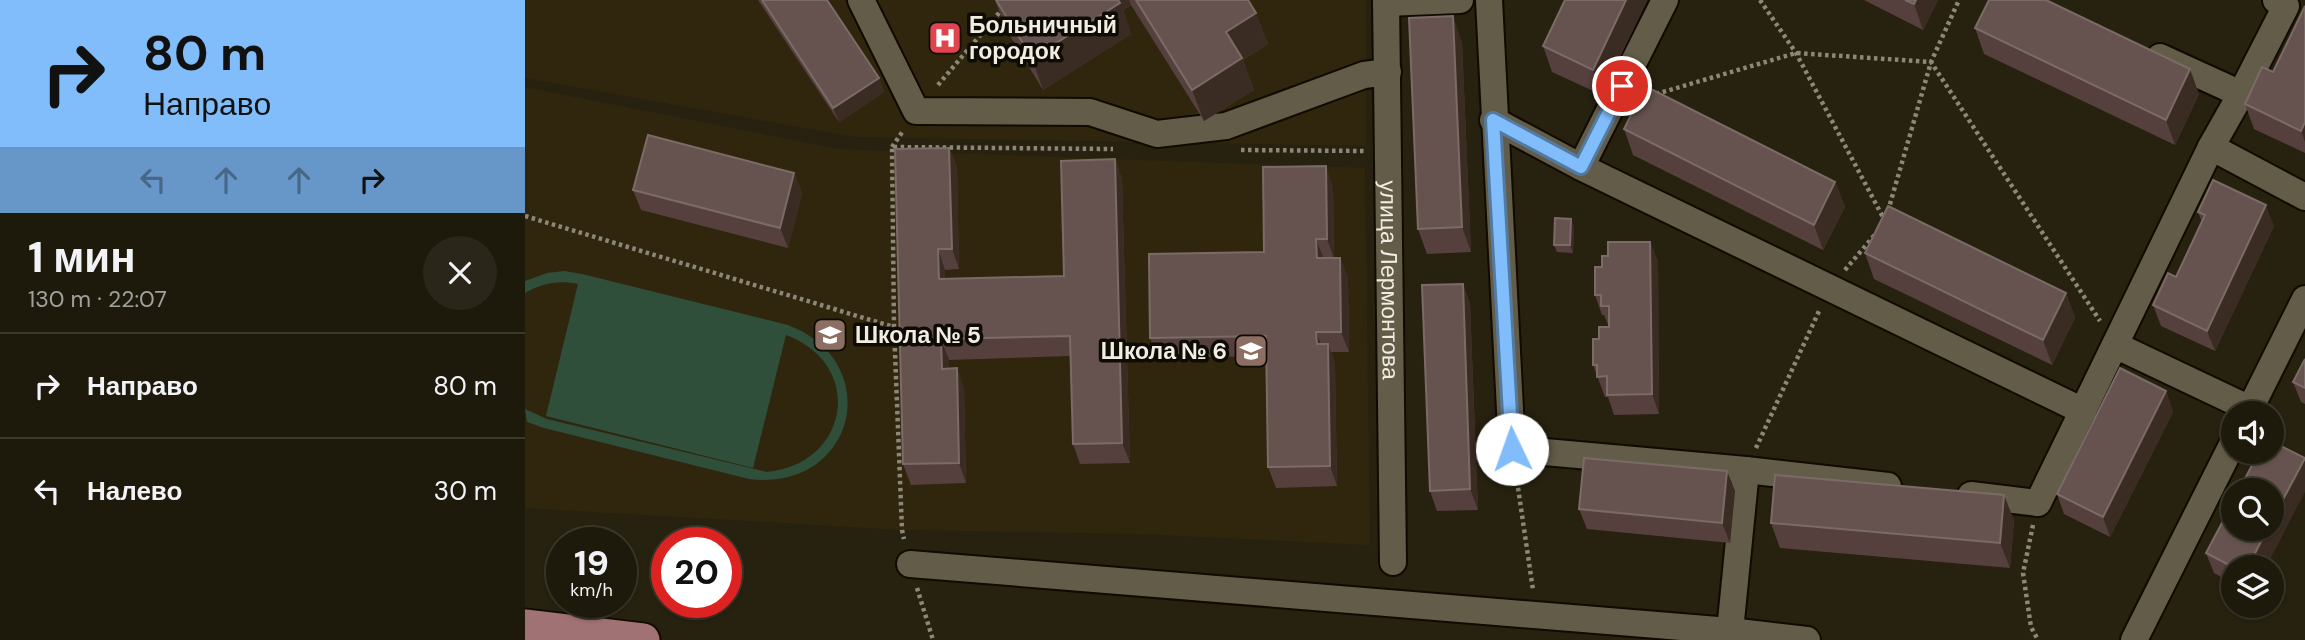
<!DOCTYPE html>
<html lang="ru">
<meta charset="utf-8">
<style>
:root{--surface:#1d190b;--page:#2a2619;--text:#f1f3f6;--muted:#a0a09d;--line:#3b382c}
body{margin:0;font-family:"DM Sans",sans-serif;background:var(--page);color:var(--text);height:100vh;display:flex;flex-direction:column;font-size:26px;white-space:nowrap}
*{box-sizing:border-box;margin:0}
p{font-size:23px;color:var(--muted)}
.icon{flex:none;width:38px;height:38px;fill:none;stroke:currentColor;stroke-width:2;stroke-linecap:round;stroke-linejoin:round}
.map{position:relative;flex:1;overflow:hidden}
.sheet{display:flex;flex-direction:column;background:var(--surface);width:525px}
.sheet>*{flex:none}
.guide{background:#80bdfa;color:#111;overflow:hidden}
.tools{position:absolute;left:1696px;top:401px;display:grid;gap:14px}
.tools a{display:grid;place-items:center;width:63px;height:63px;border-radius:50%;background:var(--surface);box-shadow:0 2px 5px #0004,0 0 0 2px var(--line);font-size:35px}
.speed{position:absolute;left:21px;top:527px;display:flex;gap:14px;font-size:35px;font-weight:700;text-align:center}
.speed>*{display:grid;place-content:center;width:91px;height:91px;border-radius:50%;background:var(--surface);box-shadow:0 2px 5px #0004,0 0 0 2px var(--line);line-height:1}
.speed small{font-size:18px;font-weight:400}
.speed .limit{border:10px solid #d22;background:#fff;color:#111}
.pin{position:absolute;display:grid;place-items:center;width:60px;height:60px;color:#fff;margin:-30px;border:4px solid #fff;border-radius:50%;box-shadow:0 2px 7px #0007}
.me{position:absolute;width:77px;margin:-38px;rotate:357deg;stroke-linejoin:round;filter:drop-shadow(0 0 5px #0008)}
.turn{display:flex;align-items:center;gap:24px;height:147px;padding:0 28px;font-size:32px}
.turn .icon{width:91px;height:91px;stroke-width:2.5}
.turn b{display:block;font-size:49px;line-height:60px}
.lanes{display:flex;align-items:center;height:66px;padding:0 28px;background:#0003;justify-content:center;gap:35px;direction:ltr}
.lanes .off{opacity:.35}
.round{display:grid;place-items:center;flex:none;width:74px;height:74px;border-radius:37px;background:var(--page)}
.summary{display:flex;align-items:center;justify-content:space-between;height:119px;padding:0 28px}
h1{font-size:42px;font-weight:800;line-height:52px}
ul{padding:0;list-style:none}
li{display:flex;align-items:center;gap:21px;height:105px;padding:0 28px;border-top:2px solid var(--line)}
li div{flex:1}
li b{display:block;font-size:26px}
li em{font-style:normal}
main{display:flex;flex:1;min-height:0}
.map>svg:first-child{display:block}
</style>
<main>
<section class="sheet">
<div class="guide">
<div class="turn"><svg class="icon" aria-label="right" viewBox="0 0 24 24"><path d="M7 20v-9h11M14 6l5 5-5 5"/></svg><div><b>80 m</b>Направо</div></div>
<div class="lanes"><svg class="icon off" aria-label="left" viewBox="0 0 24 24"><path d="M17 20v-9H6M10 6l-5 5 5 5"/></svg><svg class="icon off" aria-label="ahead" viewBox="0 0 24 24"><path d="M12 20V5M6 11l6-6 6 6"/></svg><svg class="icon off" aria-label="ahead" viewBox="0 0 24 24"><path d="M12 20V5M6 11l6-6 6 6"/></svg><svg class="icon" aria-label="right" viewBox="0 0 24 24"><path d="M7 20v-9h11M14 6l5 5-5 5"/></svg></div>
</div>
<div class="summary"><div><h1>1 мин</h1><p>130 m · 22:07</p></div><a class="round"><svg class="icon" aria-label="close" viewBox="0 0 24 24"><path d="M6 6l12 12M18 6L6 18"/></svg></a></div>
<ul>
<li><svg class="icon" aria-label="right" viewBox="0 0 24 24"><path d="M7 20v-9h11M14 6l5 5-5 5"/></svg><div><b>Направо</b></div><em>80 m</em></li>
<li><svg class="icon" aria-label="left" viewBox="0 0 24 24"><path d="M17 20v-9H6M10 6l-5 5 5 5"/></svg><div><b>Налево</b></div><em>30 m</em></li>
</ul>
</section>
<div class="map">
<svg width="1780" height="640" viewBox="0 0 1780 640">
<rect width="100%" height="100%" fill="#27210f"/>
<g fill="#2f260d">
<polygon points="0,0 841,0 841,146 329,137 0,78"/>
<polygon points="0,87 313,149 840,168 845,545 614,534 377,530 0,508"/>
</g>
<path fill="#2f4f3a" d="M39,271l18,3 206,51c99,38 67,167 -39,154l-205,-51 -17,-6 -2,-13 22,10 220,53c83,-8 98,-108 19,-137l-33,133 -207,-52 32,-132c-19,-4 -36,-1 -53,9v-12l22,-8z"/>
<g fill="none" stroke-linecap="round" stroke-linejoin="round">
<defs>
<g id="minor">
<polyline points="336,0 391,111 565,112 632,134 701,126 839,75 863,72"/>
<path id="s1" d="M861,0l7,562"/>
<polyline points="964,0 987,449 1221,470 1363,486"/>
<polyline points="1140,0 1056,167 1558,411"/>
<polyline points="861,3 935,0"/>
<polyline points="1635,57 1716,94"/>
<polyline points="968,120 1056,167"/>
<polyline points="1686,147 1780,197"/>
<polyline points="1590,345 1725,409"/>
<polyline points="1723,413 1780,299"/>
<polyline points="1446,495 1513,503 1686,147 1716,94 1761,6 1751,0"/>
<polyline points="385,564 1205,631 1221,470"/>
<polyline points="1205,631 1282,640"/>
<polyline points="1609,640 1708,443"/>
</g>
<polyline id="major" points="0,626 118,640"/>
</defs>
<use href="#minor" stroke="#100a00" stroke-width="30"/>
<use href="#major" stroke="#100a00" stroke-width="37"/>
<g stroke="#8c8778" stroke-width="4.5" stroke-dasharray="3.5 3.5" stroke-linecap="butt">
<polyline points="1235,0 1271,53 1360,221"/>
<polyline points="413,85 485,0"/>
<polyline points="1131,94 1271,53 1406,62 1575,321"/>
<polyline points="367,147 378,131"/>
<polyline points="716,150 840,151"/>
<polyline points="1363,211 1406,62 1434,0"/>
<polyline points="0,216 369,327 367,147 588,149"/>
<polyline points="1320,270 1353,231"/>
<polyline points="369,327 377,530 379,539"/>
<polyline points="1231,448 1295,309"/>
<polyline points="991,474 1008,590"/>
<polyline points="1508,525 1498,573 1506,627 1513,640"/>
<polyline points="392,588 408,640"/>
</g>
<use href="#minor" stroke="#635c48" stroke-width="26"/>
<use href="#major" stroke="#a17274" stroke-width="33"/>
</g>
<g fill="#55403d">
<polygon points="233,0 302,0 354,78 359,92 314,122"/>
<polygon points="470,0 723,0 731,13 743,44 718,60 729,90 679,121 606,5 598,10 606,34 518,90 482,31"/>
<polygon points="1040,0 1122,0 1077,95 1027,72 1018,46"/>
<polygon points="1339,0 1413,0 1398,30"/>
<polygon points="1780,6 1780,153 1729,129 1720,104 1748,72"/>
<polygon points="1450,28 1674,94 1650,145 1459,54"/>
<polygon points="937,42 946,252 902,254 893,229"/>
<polygon points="1099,129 1310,182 1320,207 1298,250 1108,155"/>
<polygon points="424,148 432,168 434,269 420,270 420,279 539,276 590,159 597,180 605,463 555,464 548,444 545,356 424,360 424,368 439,388 441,483 386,485 378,464"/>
<polygon points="269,173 277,193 263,248 116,210 108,190"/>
<polygon points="808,186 809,258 815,258 823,278 824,352 806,352 810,364 812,486 751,488 743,467 742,356 633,358 625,338 739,252"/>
<polygon points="1673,212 1749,226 1690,351 1636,326 1628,305 1651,277 1677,222"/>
<polygon points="1049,226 1048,253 1032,252 1029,245"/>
<polygon points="1125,242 1133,262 1134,414 1089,415 1083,397 1080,397 1068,365 1074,339 1084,327 1079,315 1077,315 1070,295 1077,267 1083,256"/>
<polygon points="1340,253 1541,293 1550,318 1527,365 1349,279"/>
<polygon points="938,284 945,304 953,510 912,511 905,491"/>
<polygon points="1780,359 1780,404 1776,402 1768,382"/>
<polygon points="1641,391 1648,412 1585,537 1539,514 1532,494"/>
<polygon points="1202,471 1210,491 1205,543 1062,529 1054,509"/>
<polygon points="1489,520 1485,568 1255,548 1246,523"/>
<polygon points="1681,553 1708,567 1708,584 1689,573"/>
</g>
<g fill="#3b2c23">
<polygon points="588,0 604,0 606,5 598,10 606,34 518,90 507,58"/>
<polygon points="1101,0 1122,0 1077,95 1068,70"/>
<polygon points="1391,0 1413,0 1398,30 1389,4"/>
<polygon points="731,13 743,44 718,60 729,90 679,121 667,90 701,32"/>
<polygon points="928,16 937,42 946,252 937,227"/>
<polygon points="1665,69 1674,94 1650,145 1641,120"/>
<polygon points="354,78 359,92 314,122 308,108"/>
<polygon points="1780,122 1780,142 1776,131"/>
<polygon points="424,148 432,168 434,269 427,249"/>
<polygon points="590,159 597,180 605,463 597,443"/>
<polygon points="801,166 808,186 809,259 802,239"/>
<polygon points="269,173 277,193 263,248 255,228"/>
<polygon points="1310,182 1320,207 1298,250 1289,225"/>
<polygon points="1741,205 1749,226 1690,351 1682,331"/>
<polygon points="1046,219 1049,226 1048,253 1045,245"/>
<polygon points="791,239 799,259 792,258"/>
<polygon points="1125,242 1133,262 1134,414 1127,394"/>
<polygon points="413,249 420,270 421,299 414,279"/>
<polygon points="815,258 823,278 824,352 816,332"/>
<polygon points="938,284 945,304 953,510 945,489"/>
<polygon points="1541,293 1550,318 1527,365 1518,340"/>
<polygon points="791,332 799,352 792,344"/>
<polygon points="416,339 424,360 424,389 417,369"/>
<polygon points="803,344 810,364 812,486 805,466"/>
<polygon points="432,368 439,388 441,483 434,463"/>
<polygon points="1641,391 1648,412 1585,537 1578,517"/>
<polygon points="1780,458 1780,492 1741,567 1723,567 1743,528 1746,528 1746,522"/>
<polygon points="1202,471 1210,491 1205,543 1197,523"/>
<polygon points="1479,495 1489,520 1485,568 1475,543"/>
</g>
<g fill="#66534f" stroke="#7b6b66" stroke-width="2">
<polygon points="237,0 302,0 354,78 308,108"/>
<polygon points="471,0 593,0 595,3 507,58"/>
<polygon points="611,0 723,0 731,13 701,32 717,58 667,90"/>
<polygon points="1040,0 1101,0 1068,70 1018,46"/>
<polygon points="1380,0 1391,0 1389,4"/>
<polygon points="1464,0 1521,0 1665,69 1641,120 1450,28"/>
<polygon points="1780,6 1780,122 1776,131 1720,104 1737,67 1748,72"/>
<polygon points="928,16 937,227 893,229 884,18"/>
<polygon points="1120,86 1310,182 1289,225 1099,129"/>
<polygon points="123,135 269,173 255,228 108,190"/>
<polygon points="424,148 427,249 413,249 414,279 539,276 536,161 590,159 597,443 548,444 545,336 416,339 417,369 432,368 434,463 378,464 370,149"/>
<polygon points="801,166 802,239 791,239 792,258 815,258 816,332 791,332 792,344 803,344 805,466 743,467 741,336 625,338 624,254 739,252 738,167"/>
<polygon points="1688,180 1741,205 1682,331 1628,305 1643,273 1651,277 1680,215 1673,212"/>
<polygon points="1363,206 1541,293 1518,340 1340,253"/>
<polygon points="1030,218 1046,219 1045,245 1029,245"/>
<polygon points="1083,242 1125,242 1127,394 1082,395 1082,376 1072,377 1072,365 1068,365 1068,339 1074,339 1074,327 1084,327 1084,306 1076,306 1076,295 1070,295 1070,267 1077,267 1077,256 1083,256"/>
<polygon points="938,284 945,489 905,491 897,285"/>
<polygon points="1780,359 1780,388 1768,382"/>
<polygon points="1595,368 1641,391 1578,517 1532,494"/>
<polygon points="1746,441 1780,458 1746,522 1746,490 1714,490 1734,452 1746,452"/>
<polygon points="1059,458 1202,471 1197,523 1054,509"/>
<polygon points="1250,475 1479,495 1475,543 1246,523"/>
<polygon points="1708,502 1708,528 1743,528 1723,567 1708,567 1681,553"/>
</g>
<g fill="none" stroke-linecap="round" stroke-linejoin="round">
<defs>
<polyline id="route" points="987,449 968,120 1056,167 1097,86"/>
</defs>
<use href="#route" stroke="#537ba2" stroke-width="18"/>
<use href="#route" stroke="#80bdfa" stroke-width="12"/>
</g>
<defs>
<symbol id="hospital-square" viewBox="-11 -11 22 22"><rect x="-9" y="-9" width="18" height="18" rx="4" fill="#e0444e" stroke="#0d0b04"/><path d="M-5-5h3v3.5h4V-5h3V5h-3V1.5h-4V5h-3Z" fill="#fff"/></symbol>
<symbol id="school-square" viewBox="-11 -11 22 22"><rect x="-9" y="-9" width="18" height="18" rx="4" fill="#8d6e63" stroke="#0d0b04"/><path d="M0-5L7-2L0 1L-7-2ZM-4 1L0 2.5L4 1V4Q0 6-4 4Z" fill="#fff"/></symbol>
</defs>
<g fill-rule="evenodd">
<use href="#hospital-square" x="401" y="19" width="38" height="38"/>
<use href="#school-square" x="286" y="316" width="38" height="38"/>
<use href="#school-square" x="707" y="332" width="38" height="38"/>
</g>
<g text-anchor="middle" stroke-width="7" stroke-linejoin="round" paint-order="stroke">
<g font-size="23" font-weight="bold" fill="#f1ede1" stroke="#0d0b04" text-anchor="start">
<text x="444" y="33">Больничный<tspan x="444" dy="26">городок</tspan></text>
<text x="330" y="343">Школа № 5</text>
<text x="702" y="359" text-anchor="end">Школа № 6</text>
</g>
<g font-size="23" fill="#f1ede1" stroke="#0d0b04">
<text dy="8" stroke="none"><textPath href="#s1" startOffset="280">улица Лермонтова</textPath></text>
</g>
</g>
</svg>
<div class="tools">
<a><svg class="icon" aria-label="sound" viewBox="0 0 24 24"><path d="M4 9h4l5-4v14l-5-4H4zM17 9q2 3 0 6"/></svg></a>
<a><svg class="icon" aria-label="search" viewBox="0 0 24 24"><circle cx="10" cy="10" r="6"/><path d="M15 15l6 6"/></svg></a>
<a><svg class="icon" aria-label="layers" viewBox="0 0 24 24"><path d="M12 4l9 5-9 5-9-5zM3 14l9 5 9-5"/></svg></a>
</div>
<div class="speed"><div>19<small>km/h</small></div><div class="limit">20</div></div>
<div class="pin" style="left:1097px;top:86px;background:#d93025"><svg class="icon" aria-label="arrive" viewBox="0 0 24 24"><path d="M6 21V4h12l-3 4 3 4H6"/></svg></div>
<svg class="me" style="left:987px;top:449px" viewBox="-20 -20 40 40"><circle r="19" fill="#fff"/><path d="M0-13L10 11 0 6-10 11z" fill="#80bdfa"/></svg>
</div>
</main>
